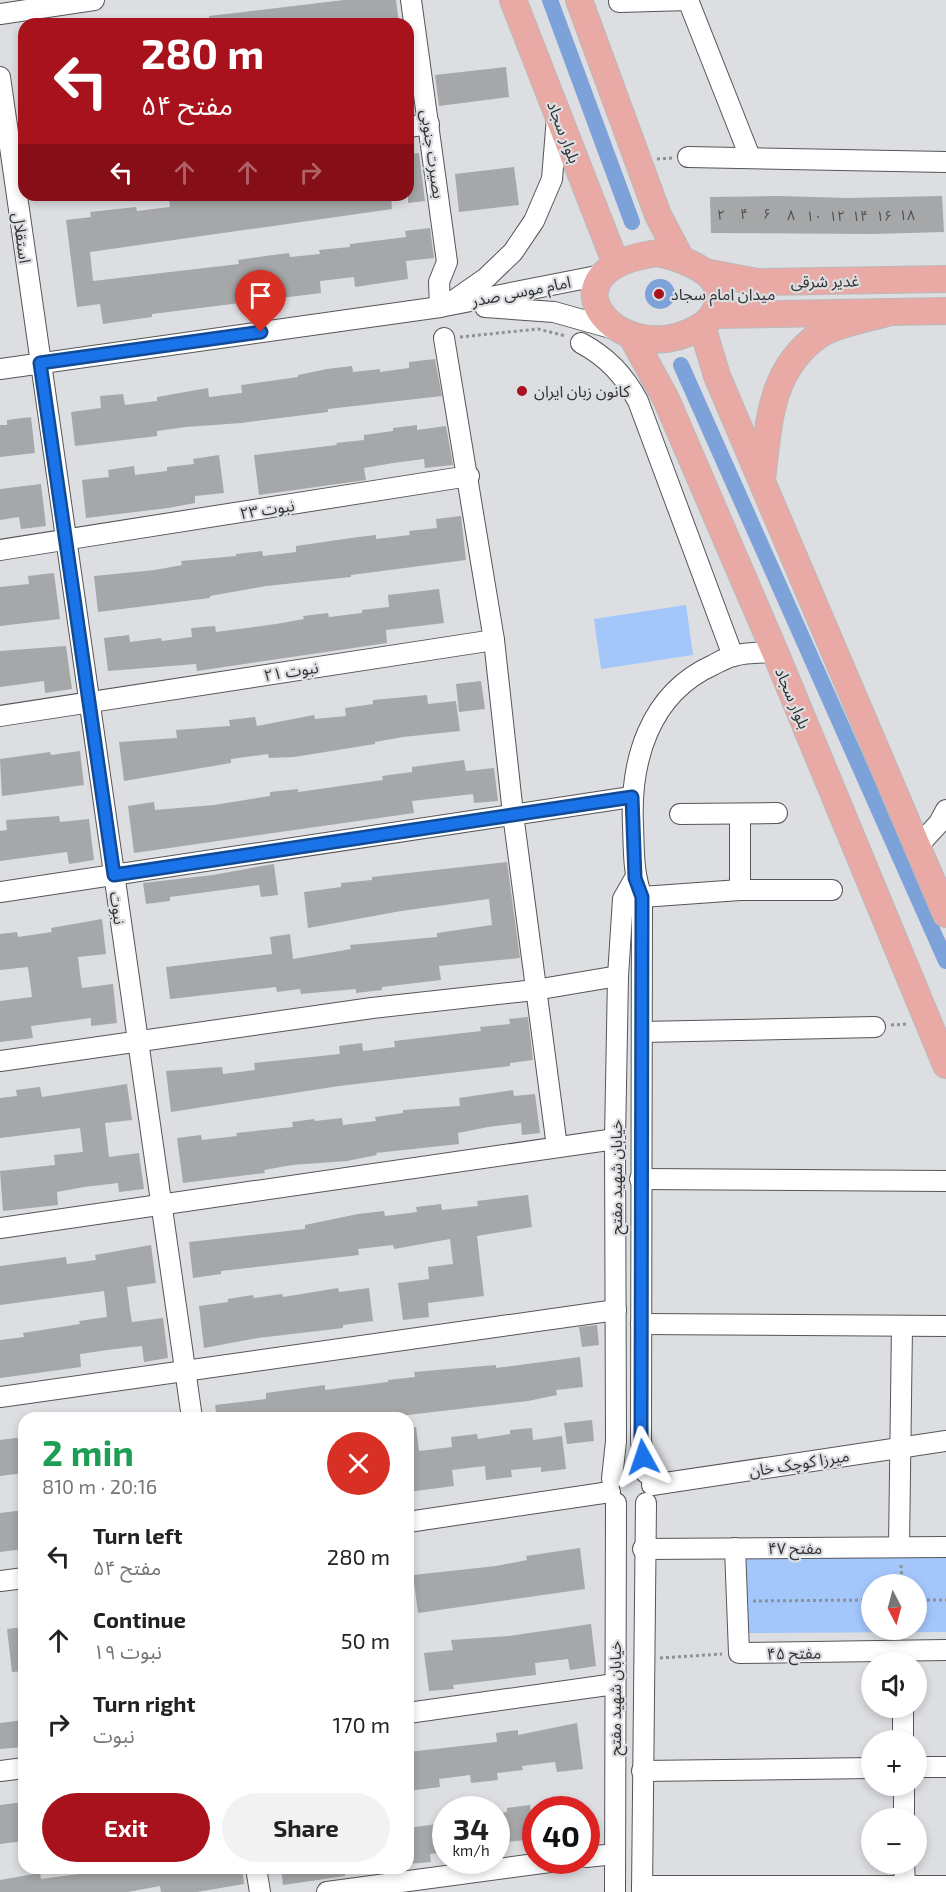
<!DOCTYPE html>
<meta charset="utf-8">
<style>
:root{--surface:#fff;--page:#f2f2f2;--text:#222;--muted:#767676;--accent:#a8121c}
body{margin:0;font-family:"Exo 2","Noto Sans Arabic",sans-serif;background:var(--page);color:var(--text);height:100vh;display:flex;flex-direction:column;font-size:22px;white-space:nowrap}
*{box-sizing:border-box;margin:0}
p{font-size:20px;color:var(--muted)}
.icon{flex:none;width:33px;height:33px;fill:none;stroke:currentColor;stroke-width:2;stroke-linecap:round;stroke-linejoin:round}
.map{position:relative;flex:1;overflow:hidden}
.sheet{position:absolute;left:18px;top:1412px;width:396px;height:462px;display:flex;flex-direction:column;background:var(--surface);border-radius:18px;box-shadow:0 3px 9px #0003}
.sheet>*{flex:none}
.banner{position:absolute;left:18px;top:18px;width:396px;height:183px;border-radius:18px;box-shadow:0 3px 9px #0003;background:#a8121c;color:#fff;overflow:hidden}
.needle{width:39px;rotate:174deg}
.controls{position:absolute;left:861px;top:1574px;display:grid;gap:12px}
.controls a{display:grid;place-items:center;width:66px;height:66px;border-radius:50%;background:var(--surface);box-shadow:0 3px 9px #0003;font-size:30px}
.speed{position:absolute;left:432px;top:1796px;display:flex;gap:12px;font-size:30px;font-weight:700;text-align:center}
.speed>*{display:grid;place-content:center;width:78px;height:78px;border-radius:50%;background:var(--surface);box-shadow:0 3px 9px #0003;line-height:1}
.speed small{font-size:15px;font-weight:400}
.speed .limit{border:9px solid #d22;background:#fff;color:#111}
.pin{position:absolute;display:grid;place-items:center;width:51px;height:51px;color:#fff;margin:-62px -26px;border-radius:50% 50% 50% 0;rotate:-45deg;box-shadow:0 0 6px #0007}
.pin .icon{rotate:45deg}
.me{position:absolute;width:66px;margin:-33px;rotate:355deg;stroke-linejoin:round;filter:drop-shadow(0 0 4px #0008)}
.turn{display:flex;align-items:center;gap:21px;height:126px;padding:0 24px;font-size:27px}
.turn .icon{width:78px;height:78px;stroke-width:2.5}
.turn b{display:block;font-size:42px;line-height:51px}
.lanes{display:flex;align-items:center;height:57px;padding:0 24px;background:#0003;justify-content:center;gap:30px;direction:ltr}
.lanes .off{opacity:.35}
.round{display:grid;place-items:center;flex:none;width:63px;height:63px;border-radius:32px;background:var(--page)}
.overview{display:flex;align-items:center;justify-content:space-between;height:102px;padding:0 24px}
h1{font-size:36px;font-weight:700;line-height:45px;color:#1e9e55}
.action{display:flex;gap:12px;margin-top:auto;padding:12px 24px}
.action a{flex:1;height:69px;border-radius:36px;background:var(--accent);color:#fff;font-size:24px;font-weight:700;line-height:69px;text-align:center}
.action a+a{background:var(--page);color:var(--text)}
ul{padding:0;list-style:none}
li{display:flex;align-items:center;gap:18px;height:84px;padding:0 24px}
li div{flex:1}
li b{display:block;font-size:22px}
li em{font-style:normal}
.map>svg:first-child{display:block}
</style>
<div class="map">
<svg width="946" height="1892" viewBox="0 0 946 1892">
<rect width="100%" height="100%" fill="#dcdee1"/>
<g fill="#a3c6fb" fill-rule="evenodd">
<polygon points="686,605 693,655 601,669 594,619"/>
<path d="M946,1554v78l-200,1v-78zM872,1584h44v45h-44z"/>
</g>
<circle fill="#7da1d9" cx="660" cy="294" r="15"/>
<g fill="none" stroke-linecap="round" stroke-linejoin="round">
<g stroke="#7da1d9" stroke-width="16">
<polyline points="550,0 632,222"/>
<polyline points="681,365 946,961"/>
</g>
</g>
<g fill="#a5a7a9">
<polygon points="344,0 396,0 399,24 209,24 209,16"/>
<polygon points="506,67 509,97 439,106 435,75"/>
<polygon points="419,153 425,201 408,203 408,154"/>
<polygon points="514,167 519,205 459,212 455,174"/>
<polygon points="196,195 391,195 392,209 90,252 93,281 239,264 238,260 265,256 289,253 290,257 320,254 319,250 350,247 350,244 406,237 405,231 430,228 434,258 406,261 408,279 355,287 354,277 320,281 321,293 152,314 152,317 103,324 100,304 77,307 66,220 91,217 90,212 136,207 137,211 170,207 169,200"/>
<polygon points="778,196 848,198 942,196 944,232 873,234 711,233 710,197"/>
<polygon points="435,359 442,396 328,409 328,412 241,423 186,427 157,431 157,436 75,446 71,412 101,408 100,396 123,394 125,405 157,401 157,397 208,388 209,397 242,393 241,385 298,377 298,375 327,369 352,366 353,372 380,369 380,372 409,368 409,362"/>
<polygon points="31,417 35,453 0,457 0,425 7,425 7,420"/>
<polygon points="417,425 417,430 446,426 453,465 425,468 424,459 393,463 364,468 366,480 259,495 254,455 337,445 336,443 364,440 364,435 393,431 393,428"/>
<polygon points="219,455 224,493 195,496 195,503 168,508 86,518 82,480 109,477 108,470 134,466 135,475 167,471 167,467 194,464 193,459"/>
<polygon points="41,484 46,526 21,529 19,517 0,520 0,489"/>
<polygon points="461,516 466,560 351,575 351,577 266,586 210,596 210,598 98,612 94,576 155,570 182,565 181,561 236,556 236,554 262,551 263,556 296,552 296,546 351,538 376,535 376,539 410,535 409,531 437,528 436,519"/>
<polygon points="54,573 60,619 0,626 0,587 29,584 28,576"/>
<polygon points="439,589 444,623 386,630 387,643 197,671 196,664 108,671 104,638 129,635 130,642 161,638 162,641 192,637 191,628 215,626 216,632 276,624 304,619 303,616 328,613 329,617 362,613 362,610 389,607 388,595"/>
<polygon points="66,646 72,689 45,693 44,681 0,687 0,651"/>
<polygon points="481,681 485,709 459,712 456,684"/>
<polygon points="427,695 428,704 456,701 460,731 403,737 375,742 375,744 294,757 269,758 268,754 231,759 231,763 124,781 119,742 177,738 176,730 230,726 229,720 255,717 257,726 314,715 315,719 346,716 345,708 373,704 373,700"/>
<polygon points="80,751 84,785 2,796 0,759 50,752 51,755"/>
<polygon points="464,760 466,771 494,768 498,801 474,803 473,794 412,801 414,813 134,853 128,806 154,802 155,810 214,805 270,796 270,792 298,789 298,792 383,780 382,776 412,772 412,767"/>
<polygon points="59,816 60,822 89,819 94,860 69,864 67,852 0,861 0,831 7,830 6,820"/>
<polygon points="507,862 520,958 439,966 441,980 382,987 382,990 356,993 356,989 301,994 300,989 277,992 276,987 170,999 166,967 272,954 270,937 290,934 293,959 351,949 350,945 437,937 437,933 492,925 489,899 401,911 308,928 304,892 341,887 341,883 372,880 372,877"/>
<polygon points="274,864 278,895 261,897 259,885 170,897 170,901 146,904 143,883 213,875"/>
<polygon points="102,919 106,954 78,957 81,982 82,988 113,984 117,1023 91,1026 91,1018 31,1026 33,1038 0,1042 0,1001 32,997 28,967 0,970 0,934 17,932 18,937 52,932 51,928"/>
<polygon points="528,1017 533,1060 510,1063 510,1066 339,1086 171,1112 166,1071 222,1067 223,1074 255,1070 254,1063 340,1054 339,1046 362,1043 363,1051 395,1047 394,1041 481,1031 480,1027 510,1024 509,1019"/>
<polygon points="127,1084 132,1120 105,1123 109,1157 139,1153 144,1189 119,1192 118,1183 84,1187 57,1192 58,1205 3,1211 0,1171 55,1165 54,1155 83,1152 80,1128 0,1138 0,1098 17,1096 16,1090 40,1087 42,1097"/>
<polygon points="513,1090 514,1096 535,1094 540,1133 522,1135 521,1123 488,1127 458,1133 459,1144 376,1153 377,1155 347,1161 292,1165 264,1170 265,1173 183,1183 177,1138 201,1135 202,1140 237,1136 236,1133 293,1127 292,1122 314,1119 315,1121 342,1118 343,1125 376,1121 375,1117 403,1113 403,1110 460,1106 459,1098"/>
<polygon points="528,1195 532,1227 477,1236 484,1296 428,1303 429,1317 403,1320 398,1283 429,1279 428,1267 453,1264 450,1239 394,1249 393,1245 358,1249 359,1255 221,1271 221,1274 193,1278 189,1242 305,1229 305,1225 358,1214 384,1211 385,1216 417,1212 416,1207 441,1204 442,1210 478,1206 477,1201"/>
<polygon points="151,1245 156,1283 127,1287 130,1311 132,1322 163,1318 168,1358 144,1362 142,1346 107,1350 80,1354 81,1367 0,1378 0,1340 24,1337 23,1333 80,1324 79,1321 107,1317 104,1291 0,1305 0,1266 66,1257 67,1264 96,1260 95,1255"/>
<polygon points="338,1288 339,1292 369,1288 373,1321 343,1325 343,1328 258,1338 204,1348 199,1306 228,1302 228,1299 253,1295 254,1298 282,1294 283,1297"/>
<polygon points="597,1325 599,1345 582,1347 579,1327"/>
<polygon points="580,1357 583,1387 556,1390 557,1395 528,1401 382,1418 217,1418 215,1405 266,1399 266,1393 325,1385 325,1390 388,1382 388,1380 415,1377 414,1372 496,1365 496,1368"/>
<polygon points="592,1420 594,1441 567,1444 564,1423"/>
<polygon points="416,1427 419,1451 452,1447 451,1437 477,1434 478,1439 510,1434 510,1430 532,1428 533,1440 562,1436 566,1469 541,1472 541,1467 511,1470 512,1477 486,1480 485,1466 452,1470 454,1486 408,1492 408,1428"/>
<polygon points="24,1437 24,1473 0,1476 0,1440"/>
<polygon points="24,1510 24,1549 0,1552 0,1513"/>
<polygon points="580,1548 585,1589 418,1613 413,1575 496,1566 527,1560 526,1556"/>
<polygon points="591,1624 596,1666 570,1670 568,1659 535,1663 536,1675 453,1685 454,1689 429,1691 424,1653 453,1650 451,1640 509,1636"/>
<polygon points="24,1627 24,1671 12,1672 7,1629"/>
<polygon points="24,1720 24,1747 0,1749 0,1723"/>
<polygon points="577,1723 583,1769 557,1772 555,1762 522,1766 523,1770 497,1773 498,1780 471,1783 470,1775 439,1779 440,1787 408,1791 408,1752 497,1742 496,1733 518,1730 518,1735"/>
<polygon points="24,1802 24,1841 0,1844 0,1805"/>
<polygon points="530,1805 531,1814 536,1814 536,1839 496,1843 496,1813 507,1812 507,1808"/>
<polygon points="444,1823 446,1852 430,1854 431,1862 408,1864 408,1828"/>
<polygon points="100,1868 242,1868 244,1884 197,1892 161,1892 160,1886 128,1892 0,1892 0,1880 40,1873 41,1879 101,1871"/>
<polygon points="281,1868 345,1868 345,1876 283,1885"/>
</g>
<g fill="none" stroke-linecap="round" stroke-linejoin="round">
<defs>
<g id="minor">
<polyline points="411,0 447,262 439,282 440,307"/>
<polyline points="688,0 750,157"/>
<polyline points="619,2 689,0"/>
<polyline points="0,14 94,0"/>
<polyline points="0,77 192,1418"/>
<polyline points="408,127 429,124"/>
<polyline points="688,157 946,162"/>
<polyline points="453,301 486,278 513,252 534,221 552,179 557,117"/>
<polyline points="485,307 554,312 618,330"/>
<polyline points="444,338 494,640 513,814 557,1147"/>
<path d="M581,343c26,14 43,32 57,58l95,255"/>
<polyline points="0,369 440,307 602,275"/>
<polyline points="0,550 469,476"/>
<polyline points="0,716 494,640"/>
<polyline points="680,814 777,813"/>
<polyline points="740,815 740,890"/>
<polyline points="918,846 939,823 946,810"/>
<polyline points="0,892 631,797"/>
<polyline points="642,897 740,890 832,890"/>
<polyline points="642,1032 875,1027"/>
<polyline points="0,1061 372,1008 535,990 618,976"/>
<polyline points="640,1179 946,1181"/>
<polyline points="0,1228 615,1139"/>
<polyline points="641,1324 946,1326"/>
<polyline points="0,1397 616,1310"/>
<path d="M646,1473l-5,-32 1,-544c-9,-24 -8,-46 -9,-72 -3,-64 16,-131 80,-160 6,-3 14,-8 21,-9 12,-4 27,-3 41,-4"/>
<polyline points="612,1479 616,1441 615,1139 618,976 623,899 635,878"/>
<polyline points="652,1485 946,1441"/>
<polyline points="408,1522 610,1492"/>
<polyline points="899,1547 902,1326"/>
<polyline points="735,1548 739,1653 946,1650"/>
<polyline points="643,1549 946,1547"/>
<polyline points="0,1581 24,1578"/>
<polyline points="903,1707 903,1740"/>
<polyline points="408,1713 615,1684"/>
<polyline points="916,1767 946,1767"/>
<polyline points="0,1771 24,1768"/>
<polyline points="642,1771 872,1768"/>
<polyline points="904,1785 904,1818"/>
<polyline points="586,1857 615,1854"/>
<polyline points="904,1863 905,1886"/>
<polyline points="256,1868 260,1892"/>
<polyline points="642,1886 946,1886"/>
<polyline points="327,1892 565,1860"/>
<polyline points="615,1892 616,1503"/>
<polyline points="642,1892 646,1503"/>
</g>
<g id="major">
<polyline points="513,0 616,264"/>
<polyline points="579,0 658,215 681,259"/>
<path d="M658,253c22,5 70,20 60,51 -4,11 -9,18 -20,24 -78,45 -166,-58 -40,-75z"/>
<polyline points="705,272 757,282 946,279"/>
<polyline points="714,315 946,311"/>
<polyline points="702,326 717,376 946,914"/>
<polyline points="631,335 666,399 775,652 946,1065"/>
<path d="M762,479c7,-55 7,-109 57,-144 16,-11 51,-17 71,-23"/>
</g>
</defs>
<use href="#minor" stroke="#555659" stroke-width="22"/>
<use href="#major" stroke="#b9baba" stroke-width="28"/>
<g stroke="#8f9193" stroke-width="3" stroke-dasharray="3 3" stroke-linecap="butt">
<polyline points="657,159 672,158"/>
<polyline points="460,337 538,329 566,336"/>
<polyline points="891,1025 908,1024"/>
<polyline points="901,1565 902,1582"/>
<polyline points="896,1584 902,1582 913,1584"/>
<polyline points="916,1588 921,1600 916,1609"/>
<polyline points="921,1600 946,1600"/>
<polyline points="753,1601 872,1600"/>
<polyline points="660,1658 722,1654"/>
</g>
<use href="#minor" stroke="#fff" stroke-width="20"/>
<use href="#major" stroke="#e9a9a4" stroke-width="26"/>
</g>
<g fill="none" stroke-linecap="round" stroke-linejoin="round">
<defs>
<polyline id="route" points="261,332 40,363 114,875 632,797 635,878 642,897 641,1441 643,1457"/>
</defs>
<use href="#route" stroke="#114b97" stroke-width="15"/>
<use href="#route" stroke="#1a73e8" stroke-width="10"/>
</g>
<g fill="#a8121c" stroke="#dcdee1" stroke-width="2">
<circle cx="659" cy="294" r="6"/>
<circle cx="522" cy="391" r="6"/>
</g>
<g text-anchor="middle" stroke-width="4.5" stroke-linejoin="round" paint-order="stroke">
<g font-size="14" fill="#4f5051">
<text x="744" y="219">۴</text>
<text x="767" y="219">۶</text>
<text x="721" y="220">۲</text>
<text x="791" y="220">۸</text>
<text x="907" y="220">۱۸</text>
<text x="814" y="221">۱۰</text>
<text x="837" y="221">۱۲</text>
<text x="860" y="221">۱۴</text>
<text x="884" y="221">۱۶</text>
</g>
<g font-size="16" fill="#323334" stroke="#dcdee1">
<text transform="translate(564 132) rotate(69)" y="6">بلوار سجاد</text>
<text transform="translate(433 154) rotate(82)" y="6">بصیرت جنوبی</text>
<text transform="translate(22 238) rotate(82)" y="6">استقلال</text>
<text transform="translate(825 281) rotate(-1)" y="6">غدیر شرقی</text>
<text transform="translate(521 291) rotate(-11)" y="6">امام موسی صدر</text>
<text transform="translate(267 509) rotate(-9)" y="6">نبوت ۲۳</text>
<text transform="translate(291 671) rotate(-9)" y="6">نبوت ۲۱</text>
<text transform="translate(793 698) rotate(67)" y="6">بلوار سجاد</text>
<text transform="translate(118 908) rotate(82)" y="6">نبوت</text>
<text transform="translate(616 1177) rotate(-90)" y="6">خیابان شهید مفتح</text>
<text transform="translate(799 1463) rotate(-9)" y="6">میرزا کوچک خان</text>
<text x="795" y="1554">مفتح ۴۷</text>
<text transform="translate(794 1653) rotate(-1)" y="6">مفتح ۴۵</text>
<text transform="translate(615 1698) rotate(-90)" y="6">خیابان شهید مفتح</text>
</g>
<g font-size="16" fill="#323334" stroke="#dcdee1" text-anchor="start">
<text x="671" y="300">میدان امام سجاد</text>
<text x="534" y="397">کانون زبان ایران</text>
</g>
</g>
</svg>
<div class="controls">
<a><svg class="needle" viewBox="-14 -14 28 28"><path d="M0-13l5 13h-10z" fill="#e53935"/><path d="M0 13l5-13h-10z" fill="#767676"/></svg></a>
<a><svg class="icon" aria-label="sound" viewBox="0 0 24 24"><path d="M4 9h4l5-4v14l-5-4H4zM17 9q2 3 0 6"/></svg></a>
<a>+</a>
<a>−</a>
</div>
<div class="speed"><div>34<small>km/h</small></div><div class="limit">40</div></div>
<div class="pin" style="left:261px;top:332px;background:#d93025"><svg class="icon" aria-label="arrive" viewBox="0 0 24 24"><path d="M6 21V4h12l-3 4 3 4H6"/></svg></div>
<svg class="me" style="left:643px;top:1457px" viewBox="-20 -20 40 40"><path d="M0-17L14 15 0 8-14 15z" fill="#1a73e8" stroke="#fff" stroke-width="4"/></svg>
<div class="banner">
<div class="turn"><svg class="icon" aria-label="left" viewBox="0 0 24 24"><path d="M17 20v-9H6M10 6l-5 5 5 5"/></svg><div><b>280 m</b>مفتح ۵۴</div></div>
<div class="lanes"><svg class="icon" aria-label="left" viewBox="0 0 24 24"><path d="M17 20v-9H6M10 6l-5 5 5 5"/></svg><svg class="icon off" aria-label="ahead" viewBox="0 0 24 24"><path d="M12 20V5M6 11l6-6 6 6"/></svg><svg class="icon off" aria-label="ahead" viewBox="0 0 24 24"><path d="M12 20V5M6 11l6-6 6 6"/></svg><svg class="icon off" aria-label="right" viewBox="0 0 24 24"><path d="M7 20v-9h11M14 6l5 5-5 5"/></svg></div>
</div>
<section class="sheet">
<div class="overview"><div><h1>2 min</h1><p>810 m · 20:16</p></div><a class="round" style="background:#d93025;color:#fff"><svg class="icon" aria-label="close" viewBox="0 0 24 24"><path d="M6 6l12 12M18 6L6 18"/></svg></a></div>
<ul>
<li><svg class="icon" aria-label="left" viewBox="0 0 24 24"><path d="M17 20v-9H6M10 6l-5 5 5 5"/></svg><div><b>Turn left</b><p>مفتح ۵۴</p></div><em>280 m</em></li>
<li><svg class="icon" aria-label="ahead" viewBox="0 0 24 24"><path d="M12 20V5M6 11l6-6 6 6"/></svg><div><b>Continue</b><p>نبوت ۱۹</p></div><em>50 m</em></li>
<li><svg class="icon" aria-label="right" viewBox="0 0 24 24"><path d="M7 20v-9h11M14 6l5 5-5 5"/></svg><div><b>Turn right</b><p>نبوت</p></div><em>170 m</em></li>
</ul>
<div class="action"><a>Exit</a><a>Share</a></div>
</section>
</div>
